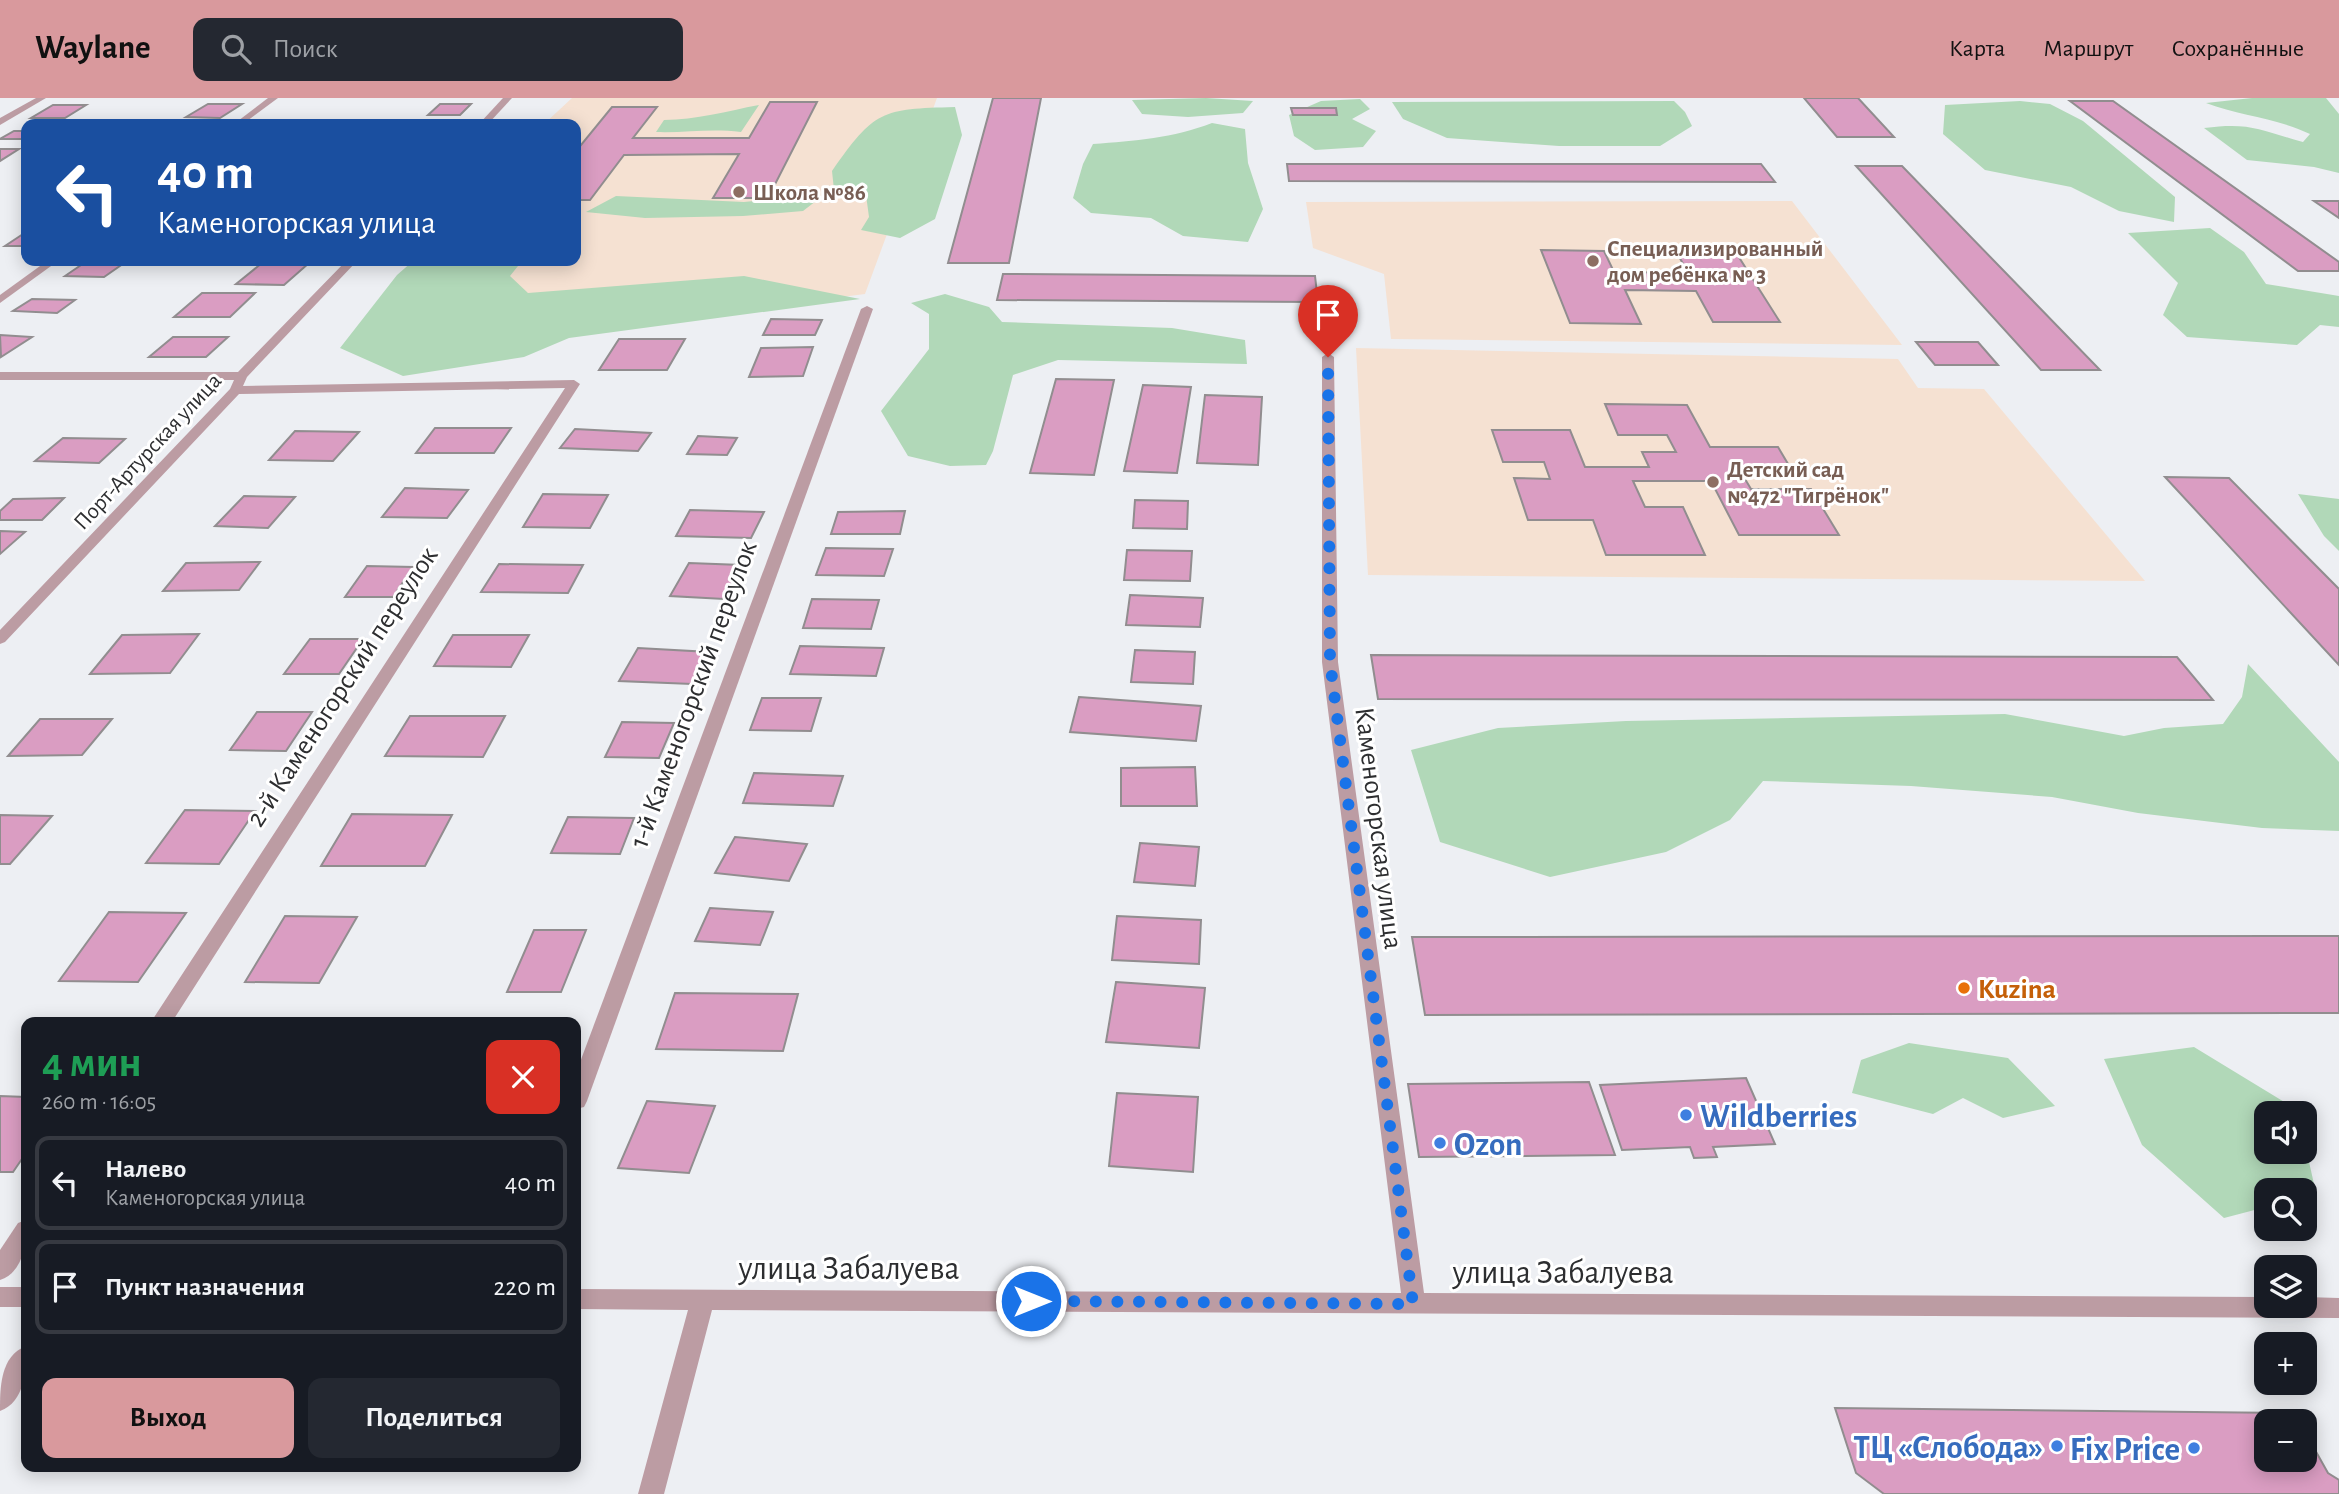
<!DOCTYPE html>
<html lang="ru">
<meta charset="utf-8">
<style>
:root{--surface:#171b24;--page:#242831;--text:#f1f3f6;--muted:#9ea1a6;--line:#363941;--accent:#d9999d}
body{margin:0;font-family:"Alegreya Sans",sans-serif;background:var(--page);color:var(--text);height:100vh;display:flex;flex-direction:column;font-size:26px;white-space:nowrap}
*{box-sizing:border-box;margin:0}
p{font-size:23px;color:var(--muted)}
.icon{flex:none;width:38px;height:38px;fill:none;stroke:currentColor;stroke-width:2;stroke-linecap:round;stroke-linejoin:round}
.map{position:relative;flex:1;overflow:hidden}
.drawer{position:absolute;left:21px;top:919px;width:560px;height:455px;display:flex;flex-direction:column;background:var(--surface);border-radius:14px;box-shadow:0 4px 18px #0003}
.drawer>*{flex:none}
.hud{position:absolute;left:21px;top:21px;width:560px;height:147px;border-radius:14px;box-shadow:0 4px 18px #0003;background:#1a4fa0;color:#fff;overflow:hidden}
.fabs{position:absolute;left:2254px;top:1003px;display:grid;gap:14px}
.fabs a{display:grid;place-items:center;width:63px;height:63px;border-radius:14px;background:var(--surface);box-shadow:0 4px 18px #0003;font-size:35px}
.pin{position:absolute;display:grid;place-items:center;width:60px;height:60px;color:#fff;margin:-72px -30px;border-radius:50% 50% 50% 0;rotate:-45deg;box-shadow:0 0 7px #0007}
.pin .icon{rotate:45deg}
.me{position:absolute;width:77px;margin:-38px;rotate:90deg;stroke-linejoin:round;filter:drop-shadow(0 0 5px #0008)}
.turn{display:flex;align-items:center;gap:24px;height:147px;padding:0 21px;font-size:32px}
.turn .icon{width:91px;height:91px;stroke-width:2.5}
.turn b{display:block;font-size:49px;line-height:60px}
.round{display:grid;place-items:center;flex:none;width:74px;height:74px;border-radius:14px;background:var(--page)}
.summary{display:flex;align-items:center;justify-content:space-between;height:119px;padding:0 21px}
h1{font-size:42px;font-weight:700;line-height:52px;color:#1e9e55}
.primary-button{display:flex;gap:14px;margin-top:auto;padding:14px 21px}
.primary-button a{flex:1;height:80px;border-radius:14px;background:var(--accent);color:#111;font-size:28px;font-weight:700;line-height:80px;text-align:center}
.primary-button a+a{background:var(--page);color:var(--text)}
ul{padding:0;list-style:none}
li{display:flex;align-items:center;gap:21px;height:94px;margin:0 14px 10px;padding:0 7px;border:4px solid var(--line);border-radius:14px}
li div{flex:1}
li b{display:block;font-size:26px}
li em{font-style:normal}
header{display:flex;align-items:center;gap:42px;box-sizing:border-box;height:98px;padding:0 35px;background:var(--accent);color:#111}
header strong{font-size:33px}
nav{display:flex;gap:38px;margin-inline-start:auto;font-size:24px}
.search{width:490px;height:63px;background:var(--page);display:flex;align-items:center;gap:18px;box-sizing:border-box;padding:0 24px;border-radius:14px;color:var(--muted);font-size:26px}
.map>svg:first-child{display:block}
</style>
<header>
<strong>Waylane</strong>
<div class="search"><svg class="icon" aria-label="search" viewBox="0 0 24 24"><circle cx="10" cy="10" r="6"/><path d="M15 15l6 6"/></svg>Поиск</div>
<nav><a>Карта</a><a>Маршрут</a><a>Сохранённые</a></nav>
</header>
<div class="map">
<svg width="2339" height="1396" viewBox="0 0 2339 1396">
<rect width="100%" height="100%" fill="#edeff3"/>
<g fill="#f5e1d2">
<polygon points="572,0 937,0 865,196 443,250 425,163 576,163 576,26 544,26"/>
<polygon points="1792,103 1902,247 1391,241 1384,176 1313,150 1306,104"/>
<polygon points="1356,250 1898,261 1918,290 1984,291 2145,483 1368,477"/>
</g>
<g fill="#b1d8b8">
<polygon points="1206,0 1253,3 1243,15 1188,19 1142,16 1132,2"/>
<path d="M2252,0h74l13,16v59l-25,-6 -67,-7 -43,-32c47,-6 55,2 99,14l7,-8c-33,-16 -70,-18 -104,-31z"/>
<polygon points="1360,1 1370,11 1352,21 1376,33 1363,49 1315,52 1294,38 1289,17 1321,3"/>
<polygon points="1674,3 1685,14 1692,28 1660,48 1559,48 1447,40 1403,21 1392,4"/>
<polygon points="2020,3 2050,6 2083,23 2175,99 2174,124 2119,113 2071,89 1985,72 1943,36 1945,7"/>
<path d="M759,7l-18,27c-31,-4 -54,1 -85,0l8,-12c32,0 63,-9 95,-15z"/>
<path d="M955,9l7,28 -27,84 -35,19 -39,-8 8,-13 -3,-22 -32,-5 -2,-19c43,-61 49,-62 123,-64z"/>
<path d="M1212,25l33,6 3,34 15,46 -15,33 -65,-6 -32,-18 -60,-5 -18,-15 10,-34 10,-20c42,-3 80,-6 119,-21z"/>
<polygon points="616,98 744,104 782,100 816,103 803,113 743,118 645,120 586,114"/>
<polygon points="2210,130 2244,154 2266,186 2339,198 2339,229 2320,227 2297,247 2187,239 2163,217 2178,185 2128,135"/>
<polygon points="413,163 522,163 510,178 528,195 744,178 860,201 569,240 524,259 403,278 340,250 397,177"/>
<polygon points="945,196 989,209 1002,224 1172,230 1245,242 1247,266 1058,262 1013,277 993,353 986,367 950,368 908,358 881,313 929,251 929,216 911,205"/>
<polygon points="2298,396 2339,401 2339,453 2324,438"/>
<polygon points="2248,566 2339,664 2339,733 2262,730 2138,715 2052,699 1911,688 1763,683 1730,722 1666,754 1550,779 1440,744 1411,652 1498,630 1626,623 2005,616 2124,638 2164,630 2223,626 2242,599"/>
<polygon points="1909,945 2008,960 2055,1008 2003,1020 1963,1000 1933,1016 1852,995 1861,962"/>
<polygon points="2194,949 2296,1011 2297,1015 2266,1015 2266,1054 2305,1054 2305,1046 2316,1095 2305,1098 2305,1092 2266,1092 2266,1109 2224,1120 2142,1047 2104,961"/>
</g>
<g fill="#da9dc2" stroke="#918d8f" stroke-width="2">
<polygon points="993,0 1041,0 1009,165 948,165"/>
<polygon points="1804,0 1858,0 1894,39 1837,39"/>
<polygon points="2070,3 2113,3 2339,164 2339,173 2298,173"/>
<polygon points="770,4 817,4 768,100 713,100 739,56 624,57 590,102 576,102 576,53 612,9 657,9 633,40 749,40"/>
<polygon points="208,6 242,6 220,20 186,19"/>
<polygon points="440,6 471,6 460,17 428,17"/>
<polygon points="53,7 86,7 65,20 31,20"/>
<polygon points="1291,10 1336,10 1337,17 1293,17"/>
<polygon points="14,33 26,33 26,41 0,41"/>
<polygon points="0,51 19,51 0,63"/>
<polygon points="1287,66 1761,66 1775,84 1289,83"/>
<polygon points="1856,68 1902,68 2100,272 2041,272"/>
<polygon points="2314,103 2339,103 2339,120"/>
<polygon points="26,134 26,148 5,148"/>
<polygon points="1541,152 1604,153 1614,174 1688,175 1676,153 1735,153 1780,224 1713,224 1696,193 1625,192 1641,226 1570,225"/>
<polygon points="87,163 127,163 104,179 65,178"/>
<polygon points="262,165 309,165 284,187 236,186"/>
<polygon points="1003,176 1315,178 1318,204 997,202"/>
<polygon points="202,195 255,195 230,219 174,219"/>
<polygon points="32,201 75,202 57,215 13,213"/>
<polygon points="771,221 822,222 815,237 763,237"/>
<polygon points="0,237 32,239 1,259"/>
<polygon points="173,239 228,239 206,259 149,259"/>
<polygon points="619,241 685,241 667,272 599,272"/>
<polygon points="1916,244 1978,244 1998,267 1935,267"/>
<polygon points="813,249 803,278 749,279 761,250"/>
<polygon points="1056,281 1114,282 1094,377 1030,375"/>
<polygon points="1143,287 1191,289 1177,375 1124,373"/>
<polygon points="1205,297 1262,299 1258,367 1197,365"/>
<polygon points="1605,306 1687,307 1710,349 1778,349 1794,376 1742,376 1751,391 1811,391 1839,437 1739,437 1711,383 1633,383 1645,409 1683,409 1705,457 1606,457 1593,422 1528,422 1514,380 1550,381 1544,364 1503,364 1492,332 1570,332 1585,369 1649,369 1642,354 1676,354 1667,337 1618,337"/>
<polygon points="435,330 511,330 494,355 416,355"/>
<polygon points="575,331 651,335 638,353 560,350"/>
<polygon points="295,333 359,334 333,363 269,362"/>
<polygon points="698,338 737,340 727,357 687,356"/>
<polygon points="63,340 125,341 99,365 35,363"/>
<polygon points="2165,379 2229,380 2339,491 2339,567"/>
<polygon points="405,390 468,392 447,420 382,419"/>
<polygon points="543,396 608,397 590,430 523,429"/>
<polygon points="244,398 295,399 268,430 215,428"/>
<polygon points="64,400 42,422 0,422 0,413 13,401"/>
<polygon points="1135,402 1188,403 1187,431 1133,430"/>
<polygon points="690,412 764,414 751,440 676,438"/>
<polygon points="905,413 900,436 831,436 838,414"/>
<polygon points="0,433 25,434 0,456"/>
<polygon points="826,450 893,451 884,478 816,477"/>
<polygon points="1127,452 1192,453 1190,483 1124,482"/>
<polygon points="260,464 239,492 163,493 186,465"/>
<polygon points="689,465 741,467 724,501 670,498"/>
<polygon points="499,466 583,467 568,495 481,494"/>
<polygon points="367,468 413,469 393,499 345,499"/>
<polygon points="1130,497 1203,500 1200,529 1126,527"/>
<polygon points="812,501 879,502 871,531 803,530"/>
<polygon points="199,536 170,575 90,576 122,537"/>
<polygon points="453,537 529,537 511,569 434,568"/>
<polygon points="310,541 363,541 339,576 284,576"/>
<polygon points="800,548 884,550 876,578 790,576"/>
<polygon points="638,550 709,554 692,586 619,583"/>
<polygon points="1135,552 1195,554 1193,586 1131,584"/>
<polygon points="1371,557 2177,559 2213,602 1378,601"/>
<polygon points="1079,599 1201,608 1196,643 1070,634"/>
<polygon points="762,600 821,600 811,633 750,632"/>
<polygon points="257,614 312,614 286,653 230,652"/>
<polygon points="410,618 505,618 483,659 385,658"/>
<polygon points="40,621 112,621 82,657 8,658"/>
<polygon points="622,624 674,625 659,660 605,659"/>
<polygon points="1195,669 1197,708 1121,708 1121,670"/>
<polygon points="754,675 843,678 833,708 743,705"/>
<polygon points="185,712 255,713 219,766 146,765"/>
<polygon points="352,716 452,717 425,768 321,768"/>
<polygon points="0,717 52,718 10,766 0,766"/>
<polygon points="568,719 634,720 620,756 551,755"/>
<polygon points="735,739 807,746 789,783 715,775"/>
<polygon points="1140,745 1199,749 1195,788 1134,784"/>
<polygon points="710,810 773,814 760,847 695,843"/>
<polygon points="109,814 186,815 138,884 59,883"/>
<polygon points="285,818 357,819 319,885 245,884"/>
<polygon points="1117,818 1201,822 1199,866 1112,862"/>
<polygon points="534,832 586,832 561,894 507,894"/>
<polygon points="2339,838 2339,915 1425,917 1412,839"/>
<polygon points="1116,884 1205,890 1199,950 1106,944"/>
<polygon points="675,895 798,896 783,953 656,951"/>
<polygon points="1746,980 1775,1046 1713,1049 1717,1059 1694,1060 1690,1049 1622,1052 1600,987"/>
<polygon points="1589,984 1615,1057 1419,1059 1408,986"/>
<polygon points="1117,995 1198,999 1193,1074 1109,1068"/>
<polygon points="0,998 26,999 26,1055 13,1074 0,1074"/>
<polygon points="647,1003 715,1008 689,1075 618,1070"/>
<polygon points="1835,1310 2294,1315 2299,1323 2266,1323 2266,1362 2305,1362 2305,1334 2328,1375 2339,1382 2339,1396 1884,1396 1856,1375"/>
</g>
<g fill="none" stroke-linecap="round" stroke-linejoin="round">
<g fill="#bc9ca3" fill-rule="evenodd">
<polygon points="36,0 46,0 0,27 0,20"/>
<polygon points="268,0 278,0 243,26 234,26"/>
<polygon points="503,0 512,0 488,26 479,26"/>
<polygon points="47,163 58,163 0,205 0,197"/>
<polygon points="346,163 357,163 247,279 243,288 574,282 580,286 172,924 151,924 565,290 239,296 5,544 0,546 0,532 230,291 234,282 0,282 0,274 238,274"/>
<polygon points="867,208 873,211 587,1003 584,1009 576,1011 576,975 861,211"/>
<polygon points="1328,255 1334,259 1338,564 1424,1195 2266,1199 2266,1208 2305,1208 2305,1199 2339,1200 2339,1220 712,1212 664,1396 638,1396 688,1212 576,1211 576,1191 1401,1195 1322,564 1322,259"/>
<path d="M26,1122c1,22 -2,52 -26,60v-30l18,-27z"/>
<rect x="0" y="1189" width="26" height="20"/>
<path d="M26,1248c1,23 -1,56 -26,65 0,-23 0,-55 26,-65z"/>
</g>
</g>
<g fill="none" stroke-linecap="round" stroke-linejoin="round">
<polyline stroke="#1a73e8" stroke-width="12" stroke-dasharray="0 21.6" points="1031,1203 1413,1206 1330,564 1328,259"/>
</g>
<g fill="#8d6e63" stroke="#fff" stroke-width="2.5">
<circle cx="739" cy="94" r="7"/>
<circle cx="1593" cy="163" r="7"/>
<circle cx="1713" cy="384" r="7"/>
</g>
<circle fill="#e8710a" stroke="#fff" stroke-width="2.5" cx="1964" cy="890" r="7"/>
<g fill="#3f7fe0" stroke="#fff" stroke-width="2.5">
<circle cx="1686" cy="1017" r="7"/>
<circle cx="1440" cy="1045" r="7"/>
<circle cx="2057" cy="1348" r="7"/>
<circle cx="2194" cy="1350" r="7"/>
</g>
<g text-anchor="middle" stroke-width="6" stroke-linejoin="round" paint-order="stroke">
<g font-size="23" font-weight="bold" fill="#785e54" stroke="#fff" text-anchor="start">
<text x="753" y="102">Школа №86</text>
<text x="1607" y="158">Специализированный<tspan x="1607" dy="26">дом ребёнка № 3</tspan></text>
<text x="1727" y="379">Детский сад<tspan x="1727" dy="26">№472 "Тигрёнок"</tspan></text>
</g>
<g font-size="23" fill="#2d2e30" stroke="#fff">
<text transform="translate(147 353) rotate(-47)" y="8">Порт-Артурская улица</text>
</g>
<g font-size="28" fill="#2d2e30" stroke="#fff">
<text transform="translate(341 588) rotate(-57)" y="10">2-й Каменогорский переулок</text>
<text transform="translate(692 596) rotate(-70)" y="10">1-й Каменогорский переулок</text>
<text transform="translate(1380 730) rotate(83)" y="10">Каменогорская улица</text>
</g>
<g font-size="28" font-weight="bold" fill="#c56008" stroke="#fff" text-anchor="start">
<text x="1978" y="900">Kuzina</text>
</g>
<g font-size="33" font-weight="bold" fill="#366cbe" stroke="#fff" text-anchor="start">
<text x="1700" y="1029">Wildberries</text>
<text x="1454" y="1057">Ozon</text>
<text x="2043" y="1360" text-anchor="end">ТЦ «Слобода»</text>
<text x="2180" y="1362" text-anchor="end">Fix Price</text>
</g>
<g font-size="33" fill="#2d2e30" stroke="#fff">
<text x="849" y="1181">улица Забалуева</text>
<text x="1563" y="1185">улица Забалуева</text>
</g>
</g>
</svg>
<div class="fabs">
<a><svg class="icon" aria-label="sound" viewBox="0 0 24 24"><path d="M4 9h4l5-4v14l-5-4H4zM17 9q2 3 0 6"/></svg></a>
<a><svg class="icon" aria-label="search" viewBox="0 0 24 24"><circle cx="10" cy="10" r="6"/><path d="M15 15l6 6"/></svg></a>
<a><svg class="icon" aria-label="layers" viewBox="0 0 24 24"><path d="M12 4l9 5-9 5-9-5zM3 14l9 5 9-5"/></svg></a>
<a>+</a>
<a>−</a>
</div>
<div class="pin" style="left:1328px;top:259px;background:#d93025"><svg class="icon" aria-label="arrive" viewBox="0 0 24 24"><path d="M6 21V4h12l-3 4 3 4H6"/></svg></div>
<svg class="me" style="left:1031px;top:1203px" viewBox="-20 -20 40 40"><circle r="17" fill="#1a73e8" stroke="#fff" stroke-width="3"/><path d="M0-11L8 9 0 5-8 9z" fill="#fff"/></svg>
<div class="hud">
<div class="turn"><svg class="icon" aria-label="left" viewBox="0 0 24 24"><path d="M17 20v-9H6M10 6l-5 5 5 5"/></svg><div><b>40 m</b>Каменогорская улица</div></div>
</div>
<section class="drawer">
<div class="summary"><div><h1>4 мин</h1><p>260 m · 16:05</p></div><a class="round" style="background:#d93025;color:#fff"><svg class="icon" aria-label="close" viewBox="0 0 24 24"><path d="M6 6l12 12M18 6L6 18"/></svg></a></div>
<ul>
<li><svg class="icon" aria-label="left" viewBox="0 0 24 24"><path d="M17 20v-9H6M10 6l-5 5 5 5"/></svg><div><b>Налево</b><p>Каменогорская улица</p></div><em>40 m</em></li>
<li><svg class="icon" aria-label="arrive" viewBox="0 0 24 24"><path d="M6 21V4h12l-3 4 3 4H6"/></svg><div><b>Пункт назначения</b></div><em>220 m</em></li>
</ul>
<div class="primary-button"><a>Выход</a><a>Поделиться</a></div>
</section>
</div>
